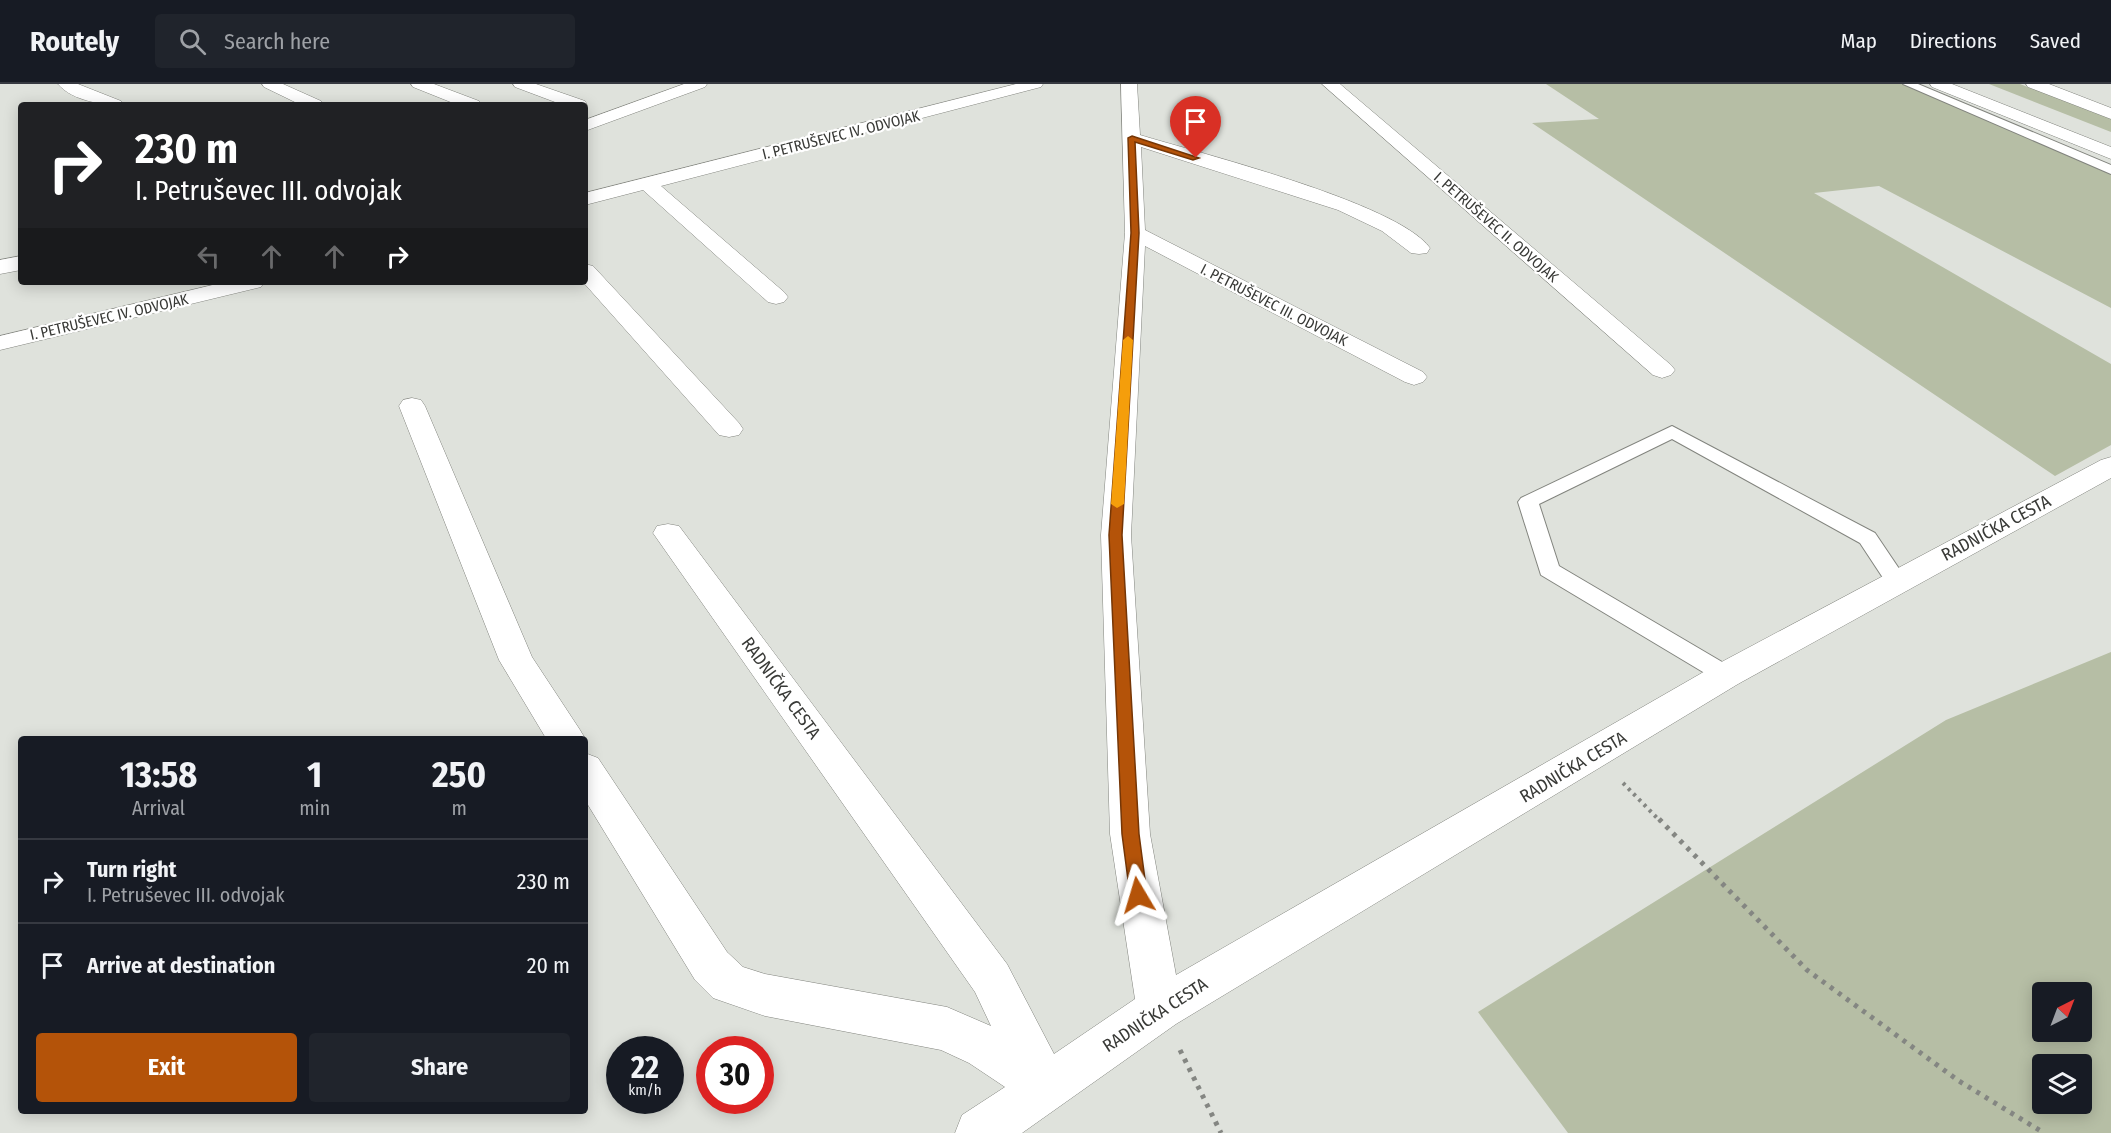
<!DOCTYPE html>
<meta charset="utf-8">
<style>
:root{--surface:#171b24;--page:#20242c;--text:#f1f3f6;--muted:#9ea1a6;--line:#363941;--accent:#b45309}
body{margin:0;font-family:"Fira Sans Condensed",sans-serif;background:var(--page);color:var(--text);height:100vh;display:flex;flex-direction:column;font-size:22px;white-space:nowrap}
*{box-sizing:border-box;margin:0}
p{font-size:20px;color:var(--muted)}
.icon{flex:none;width:33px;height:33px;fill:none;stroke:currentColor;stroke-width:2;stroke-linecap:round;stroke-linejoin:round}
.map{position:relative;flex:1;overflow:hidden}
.panel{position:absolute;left:18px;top:652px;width:570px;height:378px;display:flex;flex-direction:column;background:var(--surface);border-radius:6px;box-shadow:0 3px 15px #0003}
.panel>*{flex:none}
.banner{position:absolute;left:18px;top:18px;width:570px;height:183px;border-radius:6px;box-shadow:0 3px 15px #0003;background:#202124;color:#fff;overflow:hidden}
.needle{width:39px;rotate:42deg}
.controls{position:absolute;left:2032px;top:898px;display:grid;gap:12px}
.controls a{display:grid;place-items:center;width:60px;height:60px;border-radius:6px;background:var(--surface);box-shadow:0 3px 15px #0003;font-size:30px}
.speed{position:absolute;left:606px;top:952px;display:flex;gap:12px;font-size:30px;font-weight:700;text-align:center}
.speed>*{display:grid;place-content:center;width:78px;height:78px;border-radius:50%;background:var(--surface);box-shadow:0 3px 15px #0003;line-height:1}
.speed small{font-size:15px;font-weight:400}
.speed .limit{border:9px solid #d22;background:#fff;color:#111}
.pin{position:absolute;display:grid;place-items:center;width:51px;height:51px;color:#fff;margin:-62px -26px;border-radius:50% 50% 50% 0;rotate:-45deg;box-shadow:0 0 6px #0007}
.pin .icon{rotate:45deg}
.me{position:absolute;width:66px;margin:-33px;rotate:353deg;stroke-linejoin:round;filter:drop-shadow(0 0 4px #0008)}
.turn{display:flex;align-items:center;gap:21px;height:126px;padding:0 18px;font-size:27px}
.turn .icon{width:78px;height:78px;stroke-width:2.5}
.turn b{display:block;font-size:42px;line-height:51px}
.lanes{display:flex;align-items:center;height:57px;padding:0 18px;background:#0003;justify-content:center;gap:30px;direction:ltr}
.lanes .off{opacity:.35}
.eta{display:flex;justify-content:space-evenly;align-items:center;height:102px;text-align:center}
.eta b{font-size:36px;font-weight:700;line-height:42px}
.primary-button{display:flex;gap:12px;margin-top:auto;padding:12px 18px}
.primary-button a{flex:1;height:69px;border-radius:6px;background:var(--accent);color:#fff;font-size:24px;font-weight:700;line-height:69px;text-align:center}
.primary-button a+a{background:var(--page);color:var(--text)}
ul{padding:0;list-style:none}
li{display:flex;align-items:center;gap:18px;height:84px;padding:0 18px;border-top:2px solid var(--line)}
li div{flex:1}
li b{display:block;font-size:22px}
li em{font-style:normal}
header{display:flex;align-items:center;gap:36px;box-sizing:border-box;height:84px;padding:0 30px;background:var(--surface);border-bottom:2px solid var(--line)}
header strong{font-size:28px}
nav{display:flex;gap:33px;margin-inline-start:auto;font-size:21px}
.search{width:420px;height:54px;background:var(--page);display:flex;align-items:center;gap:15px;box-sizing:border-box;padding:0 21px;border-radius:6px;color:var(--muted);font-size:22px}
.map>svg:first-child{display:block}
</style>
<header>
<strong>Routely</strong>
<div class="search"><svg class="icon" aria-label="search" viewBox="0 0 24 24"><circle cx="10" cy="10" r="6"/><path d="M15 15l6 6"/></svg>Search here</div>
<nav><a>Map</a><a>Directions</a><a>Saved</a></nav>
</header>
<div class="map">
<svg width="2111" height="1049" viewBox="0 0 2111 1049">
<rect width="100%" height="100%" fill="#dfe2dc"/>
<g fill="#b6bea5" fill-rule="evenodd">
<polygon points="1546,0 1904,0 2111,90 2111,224 1879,102 1814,109 2111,280 2111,361 2055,392 1532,39 1599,35"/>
<polygon points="1989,0 2020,0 2111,35 2111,48"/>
<path d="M2111,568v481h-543l-90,-121 468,-292zM2043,909h39v39h-39zM2043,981h39v39h-39z"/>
</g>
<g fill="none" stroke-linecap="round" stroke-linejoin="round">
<defs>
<g id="lane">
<polygon points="1903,0 1918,0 2111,81 2111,90"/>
<polygon points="1672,342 1875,449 1908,498 1905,503 1897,505 1889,503 1860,459 1672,355 1539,420 1559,482 1734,585 1738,591 1734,597 1726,600 1718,597 1541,491 1518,418 1521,414"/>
</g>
<g id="street">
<path d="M58,0h20l43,17 2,4c-20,0 -51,-4 -65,-21z"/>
<polygon points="262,0 283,0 321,17 323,21 301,21 264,3"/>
<polygon points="411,0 434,0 479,17 481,21 458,21 413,3"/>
<polygon points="513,0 536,0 585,17 587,21 585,25 585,21 563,21 515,3"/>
<polygon points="684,0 707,0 705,3 585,47 585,36"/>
<polygon points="1016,0 1043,0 1041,3 661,102 784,208 788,213 784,218 776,220 768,218 643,106 585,121 585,109"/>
<path d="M1121,0h16l3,51c59,18 258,68 290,113l-3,5 -8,1 -8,-1 -29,-22 -44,-21 -197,-63 4,83 278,142 4,5 -4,5 -9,3 -9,-3 -260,-136 -14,289 19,299 26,141 538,-309 387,-206 10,-3v21l-373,206 -562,340 -154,109h-67l7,-18 43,-28 -36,-24 -28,-13 -176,-34 -52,-18 -18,-18 -110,-180v-47l13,5 129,194 16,15 22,7 182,33 44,19 -16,-34 -322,-459 4,-7 11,-2 11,2 328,438 47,90 81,-55 -25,-165 -9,-299 24,-302z"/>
<polygon points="1322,0 1340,0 1671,281 1675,286 1671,291 1662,294 1653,291"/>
<polygon points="21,172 21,186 0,190 0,176"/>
<polygon points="585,180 593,182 739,339 743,345 739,351 729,353 719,351 583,198 585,198"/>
<polygon points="225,198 264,198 261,203 0,266 0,252"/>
<polygon points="412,314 421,316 425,322 532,573 580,646 586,656 585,657 547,656 499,576 399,322 403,316"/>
</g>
<g id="secondary">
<polygon points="1930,0 1952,0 2111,63 2111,75 1932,3"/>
<polygon points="2026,0 2049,0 2111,24 2111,35 2028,3"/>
</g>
</defs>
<use href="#lane" stroke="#82847e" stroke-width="2"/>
<use href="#street" stroke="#82847e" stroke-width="1"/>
<use href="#secondary" stroke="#82847e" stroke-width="1"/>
<polyline stroke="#848682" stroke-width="4" stroke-dasharray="3 4.5" stroke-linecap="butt" points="1623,699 1660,737"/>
<g stroke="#848682" stroke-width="5" stroke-dasharray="4 6" stroke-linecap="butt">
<polyline points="1659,735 1807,886 1959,997 2044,1049"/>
<polyline points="1180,966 1221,1049"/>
</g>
<use href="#lane" fill="#fff" fill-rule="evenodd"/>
<use href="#street" fill="#fff" fill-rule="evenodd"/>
<use href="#secondary" fill="#fff" fill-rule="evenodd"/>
</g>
<polygon fill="#b45309" stroke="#753606" stroke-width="1.5" points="1132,52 1199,74 1193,76 1135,58 1139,149 1122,451 1139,750 1147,811 1145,817 1138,819 1132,817 1130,811 1122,750 1109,451 1131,149 1128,54"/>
<polygon fill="#f59e0b" points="1128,252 1133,256 1124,420 1117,424 1111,420 1123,256"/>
<g text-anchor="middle" stroke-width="4.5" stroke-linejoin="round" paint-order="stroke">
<g font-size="15" fill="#393a37" stroke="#fff">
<text transform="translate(841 51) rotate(-14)" y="5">I. PETRUŠEVEC IV. ODVOJAK</text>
<text transform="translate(1496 143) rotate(41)" y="5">I. PETRUŠEVEC II. ODVOJAK</text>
<text transform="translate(1274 221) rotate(27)" y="5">I. PETRUŠEVEC III. ODVOJAK</text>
<text transform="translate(109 233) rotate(-13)" y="5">I. PETRUŠEVEC IV. ODVOJAK</text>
</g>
<g font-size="18" fill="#393a37" stroke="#fff">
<text transform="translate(1996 444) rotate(-28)" y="6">RADNIČKA CESTA</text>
<text transform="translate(781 604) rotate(54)" y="6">RADNIČKA CESTA</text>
<text transform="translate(1573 683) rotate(-31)" y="6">RADNIČKA CESTA</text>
<text transform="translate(1155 931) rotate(-33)" y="6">RADNIČKA CESTA</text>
</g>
</g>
</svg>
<div class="controls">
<a><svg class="needle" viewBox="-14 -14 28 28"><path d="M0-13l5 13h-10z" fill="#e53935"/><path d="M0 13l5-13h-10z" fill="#9ea1a6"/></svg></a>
<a><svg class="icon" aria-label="layers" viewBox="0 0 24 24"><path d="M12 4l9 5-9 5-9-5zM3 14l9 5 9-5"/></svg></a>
</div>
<div class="speed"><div>22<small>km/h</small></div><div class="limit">30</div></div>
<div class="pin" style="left:1196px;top:74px;background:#d93025"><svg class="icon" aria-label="arrive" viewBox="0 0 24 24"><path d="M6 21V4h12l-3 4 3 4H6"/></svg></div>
<svg class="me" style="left:1138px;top:811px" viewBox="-20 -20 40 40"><path d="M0-17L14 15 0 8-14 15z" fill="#b45309" stroke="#fff" stroke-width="4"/></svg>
<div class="banner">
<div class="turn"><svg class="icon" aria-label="right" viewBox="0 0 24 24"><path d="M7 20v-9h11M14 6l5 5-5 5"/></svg><div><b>230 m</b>I. Petruševec III. odvojak</div></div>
<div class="lanes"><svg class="icon off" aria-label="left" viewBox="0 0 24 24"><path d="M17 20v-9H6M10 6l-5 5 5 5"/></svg><svg class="icon off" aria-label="ahead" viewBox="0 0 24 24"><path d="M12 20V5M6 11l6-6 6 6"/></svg><svg class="icon off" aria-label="ahead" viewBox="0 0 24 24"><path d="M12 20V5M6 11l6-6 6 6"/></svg><svg class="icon" aria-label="right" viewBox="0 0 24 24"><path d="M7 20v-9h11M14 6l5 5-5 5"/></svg></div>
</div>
<section class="panel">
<div class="eta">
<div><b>13:58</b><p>Arrival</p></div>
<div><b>1</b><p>min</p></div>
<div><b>250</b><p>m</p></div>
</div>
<ul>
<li><svg class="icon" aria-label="right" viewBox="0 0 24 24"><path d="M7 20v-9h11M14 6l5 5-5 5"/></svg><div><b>Turn right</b><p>I. Petruševec III. odvojak</p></div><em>230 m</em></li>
<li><svg class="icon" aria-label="arrive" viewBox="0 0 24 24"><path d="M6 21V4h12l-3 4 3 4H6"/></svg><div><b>Arrive at destination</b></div><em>20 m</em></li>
</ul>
<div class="primary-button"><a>Exit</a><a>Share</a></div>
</section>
</div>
